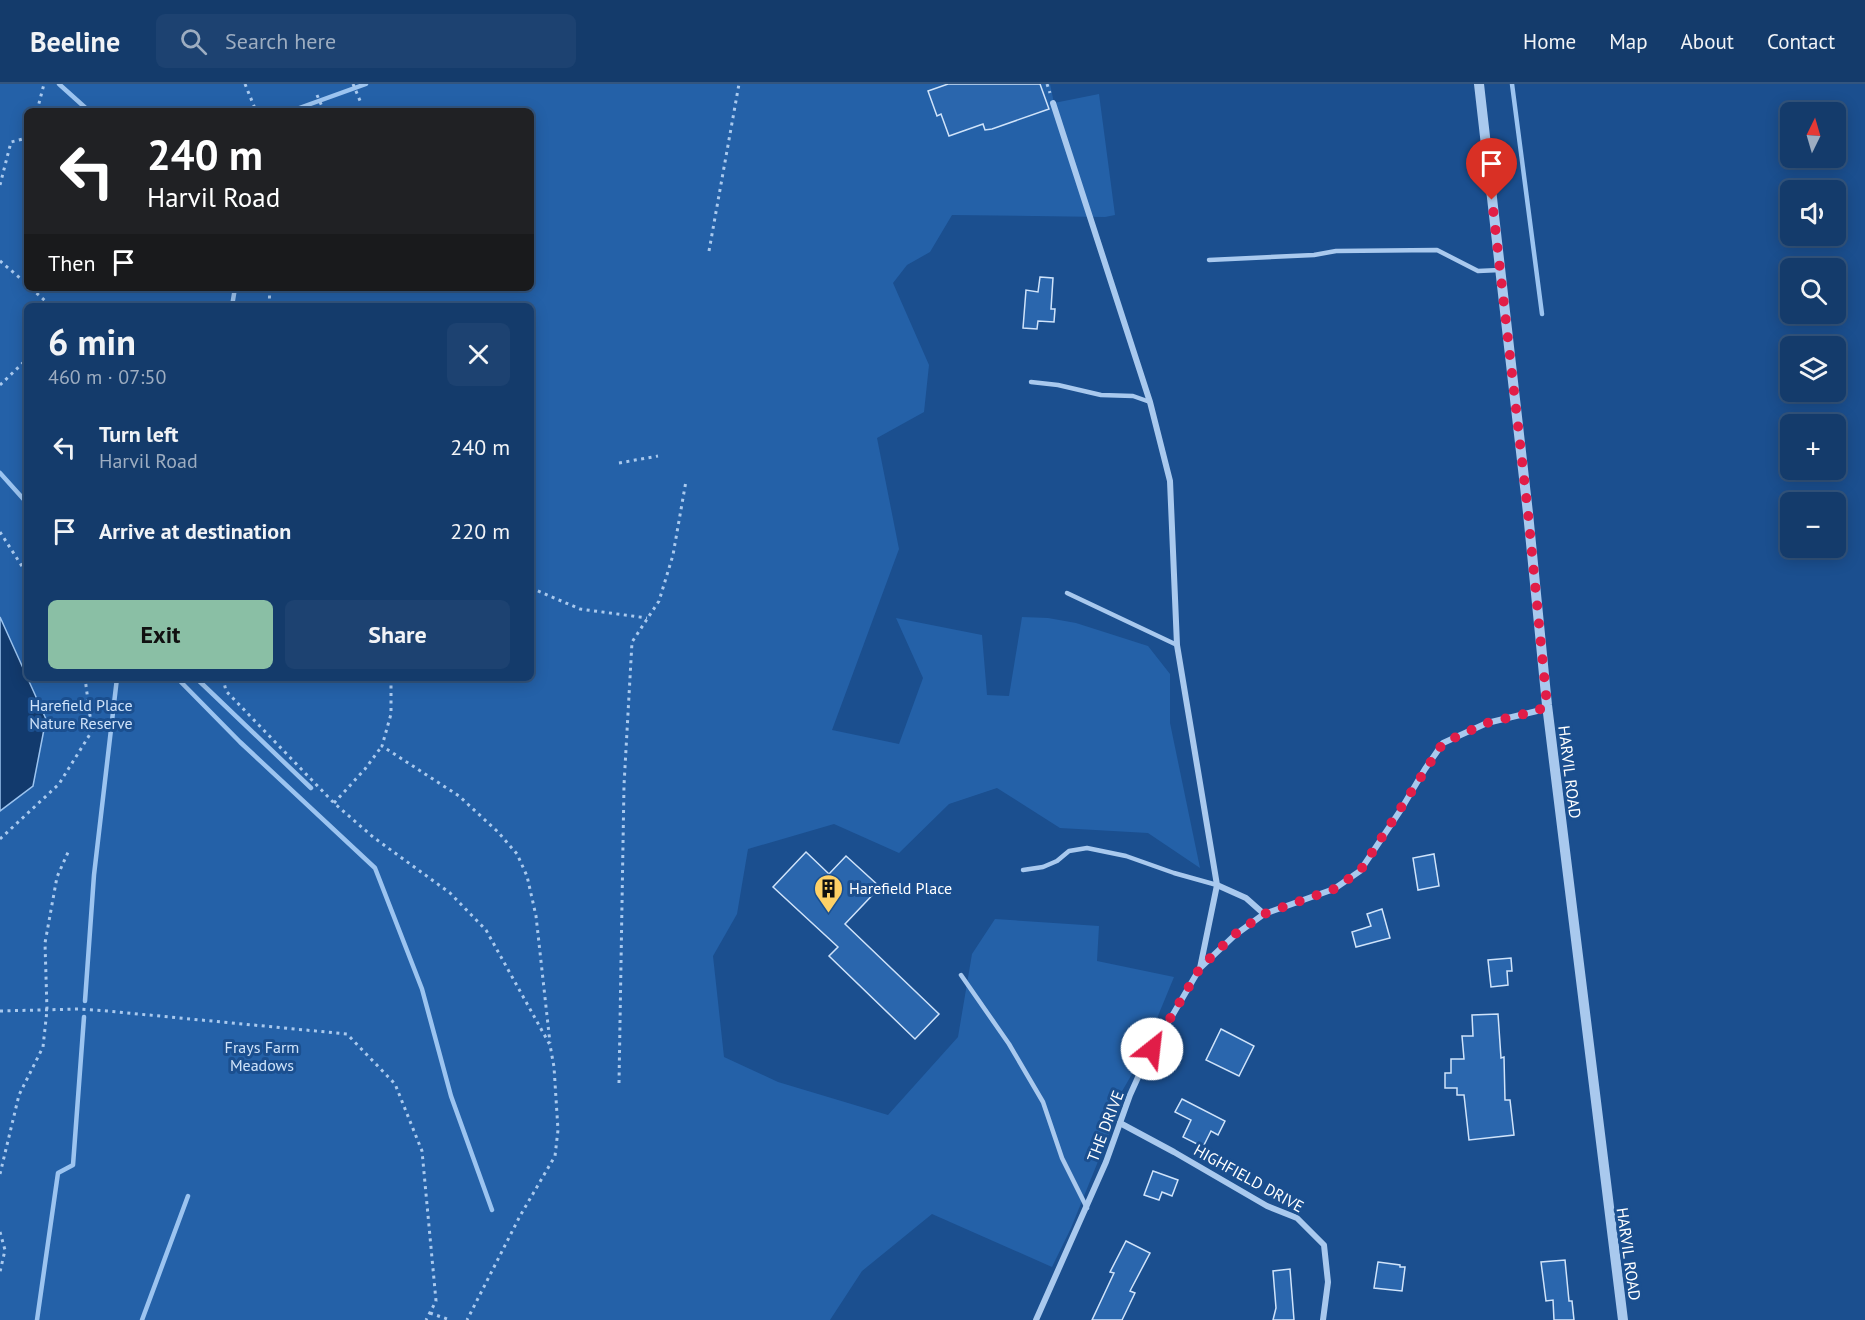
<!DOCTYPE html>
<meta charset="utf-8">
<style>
:root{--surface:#143b6b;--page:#1d4271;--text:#f1f3f6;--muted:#9dadc1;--line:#33557e;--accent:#8abfa5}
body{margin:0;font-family:"PT Sans",sans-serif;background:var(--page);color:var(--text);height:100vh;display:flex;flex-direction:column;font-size:22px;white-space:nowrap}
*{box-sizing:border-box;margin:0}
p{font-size:20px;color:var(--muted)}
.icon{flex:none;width:33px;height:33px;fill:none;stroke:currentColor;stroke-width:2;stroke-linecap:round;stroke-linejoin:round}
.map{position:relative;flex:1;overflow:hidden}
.side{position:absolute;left:24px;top:219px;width:510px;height:378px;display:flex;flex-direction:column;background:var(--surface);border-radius:9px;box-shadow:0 3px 15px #0003,0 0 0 2px var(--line)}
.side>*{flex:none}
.guide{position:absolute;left:24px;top:24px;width:510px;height:183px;border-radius:9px;box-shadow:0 3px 15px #0003,0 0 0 2px var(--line);background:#202124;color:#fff;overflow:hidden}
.needle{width:39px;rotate:5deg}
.tools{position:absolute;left:1780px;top:18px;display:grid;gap:12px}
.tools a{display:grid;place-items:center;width:66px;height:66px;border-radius:9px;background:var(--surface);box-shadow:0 3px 15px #0003,0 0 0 2px var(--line);font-size:30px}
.pin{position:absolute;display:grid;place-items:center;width:51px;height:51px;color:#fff;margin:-62px -26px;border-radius:50% 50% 50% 0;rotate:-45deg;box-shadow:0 0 6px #0007}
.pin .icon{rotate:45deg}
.me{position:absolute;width:66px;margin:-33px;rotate:29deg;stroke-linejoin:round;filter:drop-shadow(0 0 4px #0008)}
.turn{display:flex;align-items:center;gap:21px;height:126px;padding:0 24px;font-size:27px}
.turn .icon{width:78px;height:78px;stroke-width:2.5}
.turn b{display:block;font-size:42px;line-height:51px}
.then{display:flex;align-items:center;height:57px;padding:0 24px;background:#0003;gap:12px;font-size:22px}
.round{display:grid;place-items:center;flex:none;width:63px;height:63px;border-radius:9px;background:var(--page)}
.summary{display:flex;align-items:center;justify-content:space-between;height:102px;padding:0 24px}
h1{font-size:36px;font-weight:700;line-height:45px}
.primary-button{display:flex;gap:12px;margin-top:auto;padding:12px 24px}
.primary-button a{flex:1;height:69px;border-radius:9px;background:var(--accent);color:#111;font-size:24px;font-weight:700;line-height:69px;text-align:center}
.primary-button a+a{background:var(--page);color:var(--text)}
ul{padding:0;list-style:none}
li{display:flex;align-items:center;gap:18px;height:84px;padding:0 24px}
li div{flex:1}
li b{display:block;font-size:22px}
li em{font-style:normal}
header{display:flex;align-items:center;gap:36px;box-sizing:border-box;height:84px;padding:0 30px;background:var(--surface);border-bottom:2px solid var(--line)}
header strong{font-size:28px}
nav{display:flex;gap:33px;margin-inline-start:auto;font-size:21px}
.search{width:420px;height:54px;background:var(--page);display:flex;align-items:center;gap:15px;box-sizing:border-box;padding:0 21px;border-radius:9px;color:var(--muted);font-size:22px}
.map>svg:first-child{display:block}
</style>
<header>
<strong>Beeline</strong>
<div class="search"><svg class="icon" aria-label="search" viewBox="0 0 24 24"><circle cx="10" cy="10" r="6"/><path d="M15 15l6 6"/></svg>Search here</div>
<nav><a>Home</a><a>Map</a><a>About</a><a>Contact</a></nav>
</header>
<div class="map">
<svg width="1865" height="1236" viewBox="0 0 1865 1236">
<rect width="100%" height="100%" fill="#1b4f8f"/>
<path fill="#2461a8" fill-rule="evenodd" d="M0,0h1050l4,19 45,-9 16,121 -10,2 -153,-2 -22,37 -23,13 -14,18 36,82 -5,47 -47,26 22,111 -67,181 67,14 24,-66 -27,-60 86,17 5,60 22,1 13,-79 26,1 28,5 72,23 22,28v49l30,145 -52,-35 -88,-5 -63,-40 -48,16 -50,49 -65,-29 -86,25 -11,65 -24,42 11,101 54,25 110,33 70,-78 14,-83 23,-35 104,7 -2,35 77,16 -35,85 -18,31 -7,29 -43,106 -19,39 -120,-53 -70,57 -32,49h-830v-509l46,-92 -19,-41h504v-372h-504v371l-27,-60zM27,27h504v177h-504z"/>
<polygon fill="#123a6d" stroke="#9cc4f0" stroke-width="1.5" points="0,533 46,635 33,702 0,727"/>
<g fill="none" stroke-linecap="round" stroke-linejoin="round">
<g stroke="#9cc4f0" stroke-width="4.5">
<polyline points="59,0 89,27"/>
<polyline points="1512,0 1542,230"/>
<polyline points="291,27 366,0"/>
<polyline points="232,222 235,204"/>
<polyline points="0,389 27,419"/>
<polyline points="177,594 240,658 375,784 422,905 451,1012 492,1126"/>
<polyline points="196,594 311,704"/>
<polyline points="85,917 94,791 117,594"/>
<polyline points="37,1236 58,1089 73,1081 84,933"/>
<polyline points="142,1236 188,1112"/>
</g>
</g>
<g fill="#2a66ad" stroke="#cfe3fa" stroke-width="1.5">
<polygon points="948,0 1040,0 1049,25 992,45 985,46 983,40 949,52 941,30 937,32 928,7"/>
<polygon points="1040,193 1053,194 1051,225 1055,225 1054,238 1038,237 1037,245 1023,244 1026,206 1038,208"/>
<polygon points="806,768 829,790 846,772 880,803 845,840 939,930 915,955 829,872 838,863 773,803"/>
<polygon points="1434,770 1439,802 1418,806 1413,774"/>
<polygon points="1382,825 1390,854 1356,863 1352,848 1371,842 1367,830"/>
<polygon points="1511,874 1512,887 1507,887 1508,901 1491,903 1488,876"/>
<polygon points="1498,930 1501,974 1504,973 1505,1016 1510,1016 1514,1051 1469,1056 1464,1011 1457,1011 1457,1004 1445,1004 1445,989 1451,989 1451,975 1464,975 1462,952 1473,952 1472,931"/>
<polygon points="1221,945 1254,962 1239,992 1206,976"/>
<polygon points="1182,1015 1225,1037 1218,1051 1211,1047 1203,1063 1183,1053 1191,1036 1175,1028"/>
<polygon points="1153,1087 1178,1096 1172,1112 1162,1108 1159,1116 1144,1111"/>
<polygon points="1126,1157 1150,1169 1130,1207 1135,1209 1122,1236 1092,1236 1114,1189 1110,1188"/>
<polygon points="1565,1176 1569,1217 1572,1217 1574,1236 1554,1236 1553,1216 1546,1217 1541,1178"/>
<polygon points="1378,1178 1400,1181 1400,1183 1405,1183 1402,1207 1374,1204"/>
<polygon points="1290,1185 1294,1236 1273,1236 1276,1224 1273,1187"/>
</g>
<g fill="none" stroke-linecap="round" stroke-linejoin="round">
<g stroke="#a9c9ee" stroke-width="3" stroke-dasharray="3 4.5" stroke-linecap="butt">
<polyline points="245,0 256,27"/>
<polyline points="353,0 361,19"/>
<polyline points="1047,0 1050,9"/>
<polyline points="317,11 324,27"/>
<polyline points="37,27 44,0"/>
<polyline points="0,101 11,58 27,54"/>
<polyline points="709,167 739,0"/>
<polyline points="0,177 27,200"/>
<polyline points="31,204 51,222"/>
<polyline points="269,222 270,204"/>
<polyline points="0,301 27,275"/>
<polyline points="619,379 658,372"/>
<polyline points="0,448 27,490"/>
<polyline points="531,504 580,525 647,534"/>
<polyline points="223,594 226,607 334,719 373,753 450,809 486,846 550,961 554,983 558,1046 555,1072 520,1132 467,1236"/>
<polyline points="391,594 391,630 382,662 459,712 498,748 517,770 527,792 536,832 550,959"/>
<polyline points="334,719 365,685 382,662"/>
<polyline points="0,755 59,700 92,647 85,594"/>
<polyline points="0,927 78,925 107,927 347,950 395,1000 422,1067 436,1217 426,1236"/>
<polyline points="619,999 624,701 632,558 659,517 673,471 686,397"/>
<polyline points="0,1090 19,1011 43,963 47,926 45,859 57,793 69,766"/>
<polyline points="0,1148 5,1166 0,1188"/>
<polyline points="430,1229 450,1236"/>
</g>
<g stroke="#a9c9ee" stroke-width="4.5">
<polyline points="1209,176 1314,171 1336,167 1437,166 1478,187 1500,186"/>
<polyline points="1031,298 1058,301 1101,311 1133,312 1150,318"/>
<polyline points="1067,509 1177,561"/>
<polyline points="1023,786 1043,783 1057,777 1069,767 1087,764 1126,772 1174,789 1217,801"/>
<polyline points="961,891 1009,960 1043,1018 1062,1074 1087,1124"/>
</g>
<g stroke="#a9c9ee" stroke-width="6">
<polyline points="1053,19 1150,318 1170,397 1177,561 1217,801 1200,884"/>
<polyline points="1217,801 1246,814 1264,830"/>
<polyline points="1120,1039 1174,1068 1267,1122 1297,1134 1324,1161 1328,1198 1323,1236"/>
<polyline points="1036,1236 1106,1078 1130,1011 1144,980 1200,884 1235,851 1264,830 1334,805 1360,787 1400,727 1425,685 1443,659 1487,639 1537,627 1547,621"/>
</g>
<polyline stroke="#a9c9ee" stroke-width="10" points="1479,0 1528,429 1547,621 1623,1236"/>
</g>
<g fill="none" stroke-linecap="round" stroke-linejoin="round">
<polyline stroke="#e11d48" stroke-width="10" stroke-dasharray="0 18" points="1152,965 1200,884 1234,851 1264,830 1334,805 1360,787 1443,659 1487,639 1537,627 1547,621 1528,429 1492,116"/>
</g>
<defs>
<symbol id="building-pin" viewBox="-11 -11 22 30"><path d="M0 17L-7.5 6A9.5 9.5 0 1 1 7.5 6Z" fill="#ffd166" stroke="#1b4f8f"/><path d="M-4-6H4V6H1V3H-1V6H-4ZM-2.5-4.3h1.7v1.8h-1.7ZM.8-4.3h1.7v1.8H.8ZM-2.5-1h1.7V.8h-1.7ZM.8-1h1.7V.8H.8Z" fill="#111"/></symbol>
</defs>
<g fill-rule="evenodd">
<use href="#building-pin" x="812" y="788" width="33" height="45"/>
</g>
<g text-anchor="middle" stroke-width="6" stroke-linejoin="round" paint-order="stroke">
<g font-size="16" fill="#cfe3fa" stroke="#1b4f8f">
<text x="81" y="627">Harefield Place<tspan x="81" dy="18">Nature Reserve</tspan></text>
<text x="262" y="969">Frays Farm<tspan x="262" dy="18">Meadows</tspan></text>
</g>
<g font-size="16" fill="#fff" stroke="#1b4f8f">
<text transform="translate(1570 688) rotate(83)" y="6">HARVIL ROAD</text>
<text transform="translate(1105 1042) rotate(-69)" y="6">THE DRIVE</text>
<text transform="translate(1249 1094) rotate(29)" y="6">HIGHFIELD DRIVE</text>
<text transform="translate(1629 1170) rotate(82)" y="6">HARVIL ROAD</text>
</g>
<g font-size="16" fill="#fff" stroke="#1b4f8f" text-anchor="start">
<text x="849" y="810">Harefield Place</text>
</g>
</g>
</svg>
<div class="tools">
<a><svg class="needle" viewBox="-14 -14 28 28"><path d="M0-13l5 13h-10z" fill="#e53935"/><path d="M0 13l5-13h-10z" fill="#9dadc1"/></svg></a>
<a><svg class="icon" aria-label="sound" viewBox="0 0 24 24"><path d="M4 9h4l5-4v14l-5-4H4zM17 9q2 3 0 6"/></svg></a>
<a><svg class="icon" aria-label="search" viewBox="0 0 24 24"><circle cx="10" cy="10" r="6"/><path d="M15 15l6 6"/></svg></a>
<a><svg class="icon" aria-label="layers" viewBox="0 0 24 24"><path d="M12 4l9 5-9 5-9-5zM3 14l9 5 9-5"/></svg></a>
<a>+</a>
<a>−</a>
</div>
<div class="pin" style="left:1492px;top:116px;background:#d93025"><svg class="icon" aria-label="arrive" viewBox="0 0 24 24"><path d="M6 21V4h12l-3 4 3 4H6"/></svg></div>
<svg class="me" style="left:1152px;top:965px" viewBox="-20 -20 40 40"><circle r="19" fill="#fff"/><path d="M0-13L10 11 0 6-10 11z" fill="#e11d48"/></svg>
<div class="guide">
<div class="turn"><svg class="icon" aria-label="left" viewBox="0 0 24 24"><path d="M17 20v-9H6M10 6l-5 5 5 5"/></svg><div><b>240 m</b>Harvil Road</div></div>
<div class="then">Then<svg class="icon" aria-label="arrive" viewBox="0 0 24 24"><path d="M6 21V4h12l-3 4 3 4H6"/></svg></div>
</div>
<section class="side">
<div class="summary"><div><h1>6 min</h1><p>460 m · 07:50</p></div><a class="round"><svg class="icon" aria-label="close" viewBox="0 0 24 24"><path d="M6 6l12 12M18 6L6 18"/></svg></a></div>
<ul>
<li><svg class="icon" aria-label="left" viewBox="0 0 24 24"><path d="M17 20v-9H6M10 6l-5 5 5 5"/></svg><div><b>Turn left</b><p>Harvil Road</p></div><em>240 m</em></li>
<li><svg class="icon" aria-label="arrive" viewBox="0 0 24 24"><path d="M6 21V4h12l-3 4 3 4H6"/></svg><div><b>Arrive at destination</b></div><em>220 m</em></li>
</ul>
<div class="primary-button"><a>Exit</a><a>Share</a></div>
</section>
</div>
